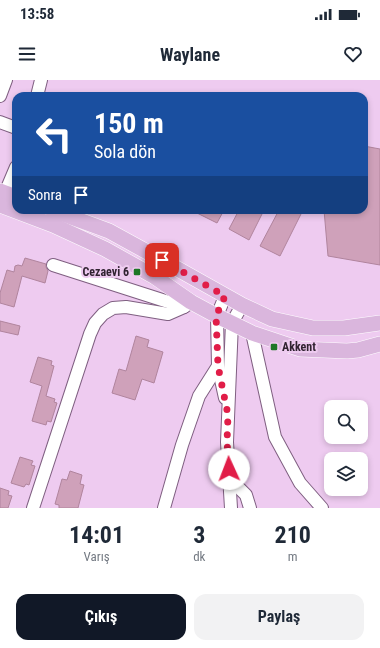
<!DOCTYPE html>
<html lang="tr">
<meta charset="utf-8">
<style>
:root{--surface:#fff;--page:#f2f2f3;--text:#1f2937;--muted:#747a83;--accent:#111827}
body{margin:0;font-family:"Roboto Condensed",sans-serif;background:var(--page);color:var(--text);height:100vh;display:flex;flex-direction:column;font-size:15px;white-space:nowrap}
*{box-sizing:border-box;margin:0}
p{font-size:13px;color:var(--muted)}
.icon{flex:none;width:22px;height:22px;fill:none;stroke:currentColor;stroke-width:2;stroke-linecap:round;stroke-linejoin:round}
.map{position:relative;height:428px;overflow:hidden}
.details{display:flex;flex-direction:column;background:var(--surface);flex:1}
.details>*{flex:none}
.guide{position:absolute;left:12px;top:12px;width:356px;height:122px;border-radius:12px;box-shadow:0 2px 6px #0003;background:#1a4fa0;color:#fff;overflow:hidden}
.tools{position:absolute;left:324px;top:320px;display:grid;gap:8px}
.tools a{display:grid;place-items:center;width:44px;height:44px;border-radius:8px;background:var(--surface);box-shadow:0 2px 6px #0003;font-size:20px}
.pin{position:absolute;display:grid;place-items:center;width:34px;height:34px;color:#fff;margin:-17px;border-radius:8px;box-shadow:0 2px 6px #0006}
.me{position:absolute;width:44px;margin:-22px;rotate:358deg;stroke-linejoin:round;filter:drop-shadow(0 0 3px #0008)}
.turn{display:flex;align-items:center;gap:14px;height:84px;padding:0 16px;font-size:18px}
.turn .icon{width:52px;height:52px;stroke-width:2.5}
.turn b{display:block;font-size:28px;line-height:34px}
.then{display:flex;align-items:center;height:38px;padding:0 16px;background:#0003;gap:8px;font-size:15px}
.eta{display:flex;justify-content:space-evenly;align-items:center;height:68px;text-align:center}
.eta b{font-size:24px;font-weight:700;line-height:28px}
.button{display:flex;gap:8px;margin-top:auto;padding:8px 16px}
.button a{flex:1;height:46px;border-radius:12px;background:var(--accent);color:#fff;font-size:16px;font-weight:700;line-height:46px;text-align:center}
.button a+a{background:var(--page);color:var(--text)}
.status{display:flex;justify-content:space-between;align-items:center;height:28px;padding:0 20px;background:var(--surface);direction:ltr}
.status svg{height:11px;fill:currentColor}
header{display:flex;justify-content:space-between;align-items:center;height:52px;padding:0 16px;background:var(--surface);font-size:18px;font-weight:700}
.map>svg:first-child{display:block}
</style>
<div class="status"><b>13:58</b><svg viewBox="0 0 49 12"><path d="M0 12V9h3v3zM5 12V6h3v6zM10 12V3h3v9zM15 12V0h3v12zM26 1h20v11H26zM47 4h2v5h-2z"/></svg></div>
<header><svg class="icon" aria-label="menu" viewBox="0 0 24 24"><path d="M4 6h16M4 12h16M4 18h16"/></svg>Waylane<svg class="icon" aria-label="heart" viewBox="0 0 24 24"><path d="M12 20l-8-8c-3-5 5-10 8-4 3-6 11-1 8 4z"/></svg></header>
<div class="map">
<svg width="380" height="428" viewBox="0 0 380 428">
<rect width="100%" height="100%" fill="#eecbf0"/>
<g fill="#cfa1ba" stroke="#b0849d">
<polygon points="364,66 380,69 380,185 328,176 324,130 364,130"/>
<polygon points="191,130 224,130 217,143"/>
<polygon points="239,130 264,130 249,160 229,149"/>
<polygon points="279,130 303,130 280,176 260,166"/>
<polygon points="25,178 46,184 46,187 48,191 45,203 22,196 14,227 0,223 0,213 7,190 14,192 15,186 18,185 22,186"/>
<polygon points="0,241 20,246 18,255 0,251"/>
<polygon points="136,256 149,260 147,267 163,272 154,303 142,299 135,320 112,313 119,289 126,291"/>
<polygon points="38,277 52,281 51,285 54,286 46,316 55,319 54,322 57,323 51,342 47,341 46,345 32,341 42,306 30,302"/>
<polygon points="20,377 33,381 31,385 35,386 29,405 26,404 24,407 11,403"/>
<polygon points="70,391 82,395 80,404 84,405 78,428 59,428 59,425 55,424 62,399 67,400"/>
<polygon points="0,408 9,411 8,415 12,416 8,428 0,428"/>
</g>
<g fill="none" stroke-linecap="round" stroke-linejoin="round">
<defs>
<g id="minor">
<polyline points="0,16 6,0"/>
<polyline points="37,16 41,0"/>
<polyline points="0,42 16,48"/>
<polyline points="5,113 16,87"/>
<polyline points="53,185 184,227 187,225"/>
<polyline points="252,253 275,357 300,403 322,428"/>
<polyline points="225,318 218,286 217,236 225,216"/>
<polyline points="229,403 237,406 246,415 250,428"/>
<polyline points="33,428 90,254 95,243 103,234 113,228 126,227 168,234 184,227"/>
<polyline points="164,428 182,365 199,316 218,286"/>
<polyline points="231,428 227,362 232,243 242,225"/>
</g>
<g id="major">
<polyline points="0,111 16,117"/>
<polyline points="0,125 53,145 105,169 155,197 191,222 217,236 252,253 300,269 347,271 358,270 380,264"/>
<polyline points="52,130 109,151 151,174 242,225 272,239 313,248 344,248 380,243"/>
</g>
</defs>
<use href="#minor" stroke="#7f5f81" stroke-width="14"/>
<use href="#major" stroke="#fff" stroke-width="16"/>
<use href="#minor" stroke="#fff" stroke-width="12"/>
<use href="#major" stroke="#dab6dd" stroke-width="15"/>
</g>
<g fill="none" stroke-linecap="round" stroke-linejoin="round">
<polyline stroke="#e11d48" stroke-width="7" stroke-dasharray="0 12.6" points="162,180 225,216 216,236 218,286 228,335 227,362 229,389"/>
</g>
<g fill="#1d7726" stroke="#eecbf0" stroke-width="1.5">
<rect x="133" y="188" width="8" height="8" rx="2"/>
<rect x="270" y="263" width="8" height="8" rx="2"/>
</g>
<g text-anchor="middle" stroke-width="4" stroke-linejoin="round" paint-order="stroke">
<g font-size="12" font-weight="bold" fill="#312331" stroke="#eecbf0" text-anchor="end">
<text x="129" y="196">Cezaevi 6</text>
<text x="282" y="271" text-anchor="start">Akkent</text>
</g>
</g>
</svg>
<div class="tools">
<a><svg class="icon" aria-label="search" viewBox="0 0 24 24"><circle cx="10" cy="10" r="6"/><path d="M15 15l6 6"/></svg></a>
<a><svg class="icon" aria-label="layers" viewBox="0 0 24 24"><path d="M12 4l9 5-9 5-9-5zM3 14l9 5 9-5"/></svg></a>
</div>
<div class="pin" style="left:162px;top:180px;background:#d93025"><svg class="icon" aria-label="arrive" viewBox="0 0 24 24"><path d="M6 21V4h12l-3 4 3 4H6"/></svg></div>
<svg class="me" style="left:229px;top:389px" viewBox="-20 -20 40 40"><circle r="19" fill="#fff"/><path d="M0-13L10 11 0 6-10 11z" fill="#e11d48"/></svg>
<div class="guide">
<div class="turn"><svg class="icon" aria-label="left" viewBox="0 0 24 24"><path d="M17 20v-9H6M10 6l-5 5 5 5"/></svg><div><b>150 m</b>Sola dön</div></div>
<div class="then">Sonra<svg class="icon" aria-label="arrive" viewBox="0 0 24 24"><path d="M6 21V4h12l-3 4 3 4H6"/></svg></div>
</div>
</div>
<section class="details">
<div class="eta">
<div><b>14:01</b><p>Varış</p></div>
<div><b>3</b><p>dk</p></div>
<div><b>210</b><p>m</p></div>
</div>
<div class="button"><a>Çıkış</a><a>Paylaş</a></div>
</section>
